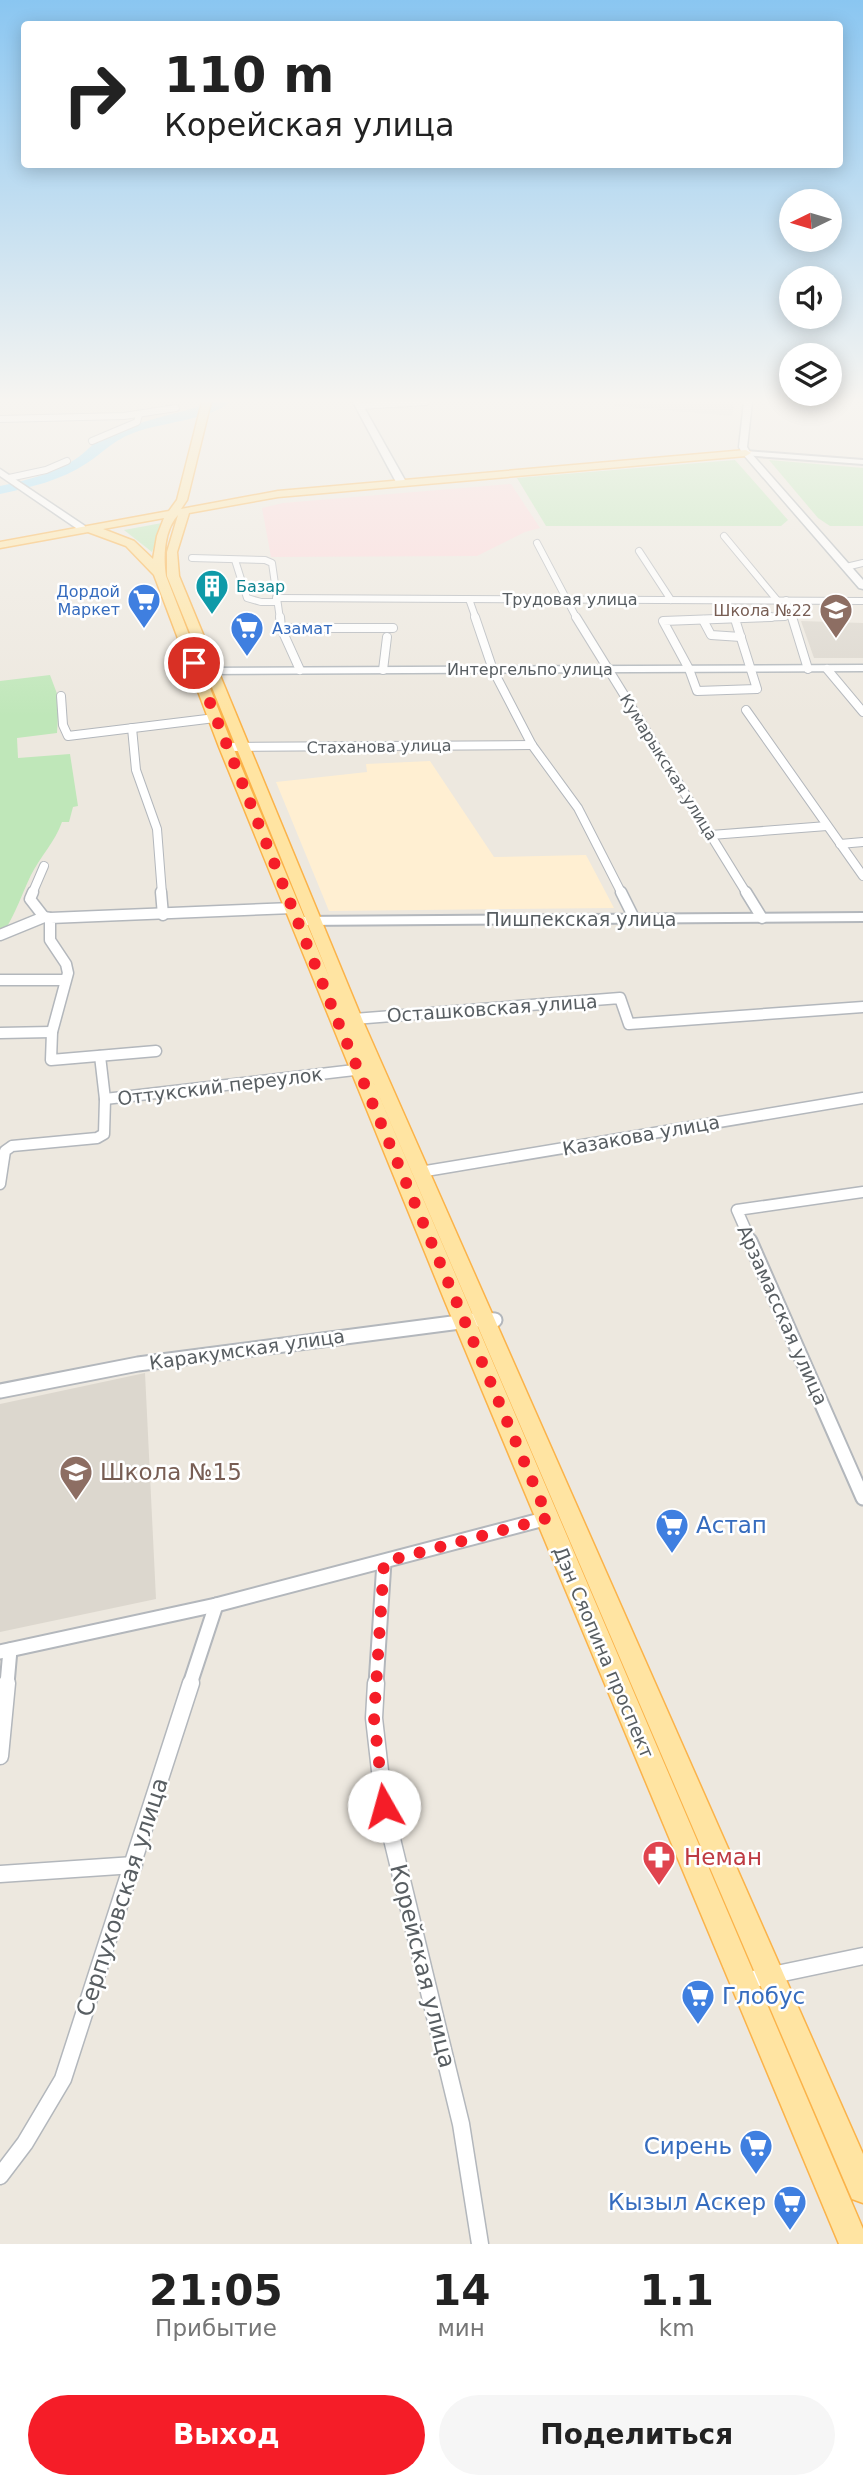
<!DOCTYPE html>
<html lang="ru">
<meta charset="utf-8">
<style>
:root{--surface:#fff;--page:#f6f6f6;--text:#222;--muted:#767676;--accent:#f51d28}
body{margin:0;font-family:"DejaVu Sans",sans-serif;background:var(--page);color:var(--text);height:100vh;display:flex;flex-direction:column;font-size:26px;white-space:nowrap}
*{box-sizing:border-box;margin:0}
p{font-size:23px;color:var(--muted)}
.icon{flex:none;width:38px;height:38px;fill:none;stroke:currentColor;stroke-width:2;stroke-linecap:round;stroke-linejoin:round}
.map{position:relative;height:2244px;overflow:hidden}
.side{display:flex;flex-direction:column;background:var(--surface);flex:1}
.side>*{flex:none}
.hud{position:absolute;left:21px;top:21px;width:822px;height:147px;border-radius:7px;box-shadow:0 4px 18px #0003;background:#fff;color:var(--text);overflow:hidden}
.needle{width:46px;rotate:265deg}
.fabs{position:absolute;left:779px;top:189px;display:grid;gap:14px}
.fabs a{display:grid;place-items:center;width:63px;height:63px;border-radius:50%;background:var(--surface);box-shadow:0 4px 18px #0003;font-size:35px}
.pin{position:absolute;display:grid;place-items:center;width:60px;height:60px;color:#fff;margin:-30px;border:4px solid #fff;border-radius:50%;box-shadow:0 2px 7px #0007}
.me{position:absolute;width:77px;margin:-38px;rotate:353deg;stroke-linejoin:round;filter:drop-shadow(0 0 5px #0008)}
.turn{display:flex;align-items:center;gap:24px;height:147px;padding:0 28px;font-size:32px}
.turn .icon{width:91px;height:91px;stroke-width:2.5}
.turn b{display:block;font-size:49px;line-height:60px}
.eta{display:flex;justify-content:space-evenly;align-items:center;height:119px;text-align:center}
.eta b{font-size:42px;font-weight:600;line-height:49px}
.action{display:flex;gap:14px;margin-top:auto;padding:14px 28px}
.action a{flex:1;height:80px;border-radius:42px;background:var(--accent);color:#fff;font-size:28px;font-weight:600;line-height:80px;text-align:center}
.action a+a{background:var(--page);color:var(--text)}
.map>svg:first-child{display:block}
</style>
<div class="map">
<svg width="863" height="2244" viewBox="0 0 863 2244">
<rect width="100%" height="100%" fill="#ede8df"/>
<polygon fill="#ffefd2" points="430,761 494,857 586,855 614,908 329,911 276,782 367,772 366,764"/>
<polygon fill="#dddad4" points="616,402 734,402 732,416 614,406"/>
<g fill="#dcd7ce">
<polygon points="801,621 863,623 863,658 814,658"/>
<polygon points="145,1373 156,1599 0,1632 0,1404"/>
</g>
<polygon fill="#fdd8da" points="511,484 540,528 525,532 477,556 271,557 262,508 283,503"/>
<g fill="#bfe7b9">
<polygon points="735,460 788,520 781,526 546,526 517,478"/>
<polygon points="769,460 863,468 863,526 830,526 818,518"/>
<polygon points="162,523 152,552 124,530"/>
<path d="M50,675l9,24 -2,34 -40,5 1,20 52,-4 8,52 -5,1 -4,15h-7c-7,20 -22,35 -31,53 -9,19 -15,37 -26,55l-5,2v-251z"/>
</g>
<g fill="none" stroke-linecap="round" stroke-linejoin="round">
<path fill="#9de1ff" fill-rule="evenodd" d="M213,402h17c-20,17 -63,20 -88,28 -27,8 -34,19 -55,33 -27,18 -56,24 -87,31v-8c28,-6 57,-13 80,-30 9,-7 16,-16 25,-20 35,-16 73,-22 108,-34z"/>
<defs>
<g id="minor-far4">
<polyline points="359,406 426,402"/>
<polyline points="0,419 124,416 176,408"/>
<polyline points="92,441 137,422 139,415"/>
<polyline points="9,478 46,470 67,461"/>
<polyline points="724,536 777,600"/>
<polyline points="537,543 577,619"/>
<polyline points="639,551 671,600"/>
<polyline points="192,558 265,560 272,563 280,619"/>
<polyline points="235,560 247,598 261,602 277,602"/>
<polyline points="846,567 863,563"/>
<polyline points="276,598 863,601"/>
<polyline points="469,599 476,619"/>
<polyline points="786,600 792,619"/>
<polyline points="717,619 785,617"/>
</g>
<g id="minor-far3">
<polyline points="280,617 281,628 300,670"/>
<polyline points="475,617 493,670 532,745 578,808 622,894"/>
<polyline points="576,617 747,894"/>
<polyline points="792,617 808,669"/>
<polyline points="735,619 757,689 697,691 689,669 663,621 771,617"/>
<polyline points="703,620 711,635 741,637"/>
<polyline points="281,628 393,628"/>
<polyline points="827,669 863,712"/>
<polyline points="383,670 387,637"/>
<polyline points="61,696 63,725 68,736 215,718"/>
<polyline points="746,710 863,876"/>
<polyline points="132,728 136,770 157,829 162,894"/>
<polyline points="226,747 532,745"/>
<polyline points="711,835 827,826"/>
<polyline points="840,844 863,842"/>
<polyline points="32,894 44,866"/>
</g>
<g id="minor-far2">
<polyline points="33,892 30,899 44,917"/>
<polyline points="161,892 163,915"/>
<polyline points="621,892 634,918"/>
<polyline points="746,892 762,918"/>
<polyline points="0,935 44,917 50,918"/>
<polyline points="0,980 65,980"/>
<polyline points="354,1019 620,998 629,1024 863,1007"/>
<polyline points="0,1033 52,1032"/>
<polyline points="156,1051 51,1060 52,1032 68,973 66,964 50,940 50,918 293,908"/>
<polyline points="105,1099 363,1069"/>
<polyline points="420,1172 863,1098"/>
<polyline points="0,1184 5,1151 12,1146 97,1138 104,1134 105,1099 100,1056"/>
<polyline points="751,1242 737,1210 863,1192"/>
</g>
<g id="minor-far1">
<polyline points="750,1241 863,1498"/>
<polyline points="0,1391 138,1364 483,1319 495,1320"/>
<polyline points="0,1652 216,1605 548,1518"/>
<polyline points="7,1684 10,1650"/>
<polyline points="190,1684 216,1605"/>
<polyline points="376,1684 384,1562"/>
</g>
<g id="minor">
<polyline points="376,1683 374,1718 384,1806 461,2124 480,2244"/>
<polyline points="0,1756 7,1683"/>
<polyline points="0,1874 134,1865"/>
<polyline points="744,1981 863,1956"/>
<polyline points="0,2176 25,2143 63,2079 191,1683"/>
</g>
<g id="tertiary">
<polygon points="746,451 863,460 863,464 743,455 742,453"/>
<polygon points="863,913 863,921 299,925 293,921 299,917"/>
</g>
<g id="secondary">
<polygon points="353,402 361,402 406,482 404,484 396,482"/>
<polygon points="744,402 752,402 747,447 750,452 863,580 863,589 859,588 742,453 739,447"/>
<polygon points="0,469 85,526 85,530 79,530 0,476"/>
<polygon points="863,665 863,671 197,674 191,671 197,668"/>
</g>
<path id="primary" d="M202,402h9l-24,98 -6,9 97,-18 468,-41 5,3 -5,3 -468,41 -89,16 -12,39 2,24 183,443 501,1135v49l-11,-4 -481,-1122 492,1152v15h-24l-393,-940 -227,-557 -65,-172 -28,-29 -38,-14 -88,16v-6l169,-31 8,-11zM178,515l-11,37v24l163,403 -97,-232 -67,-171c-3,-19 -2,-46 12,-61zM164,518l-7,18 -4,23 -19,-18 -31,-12z"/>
</defs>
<use href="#minor-far4" stroke="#b3b7bc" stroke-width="8"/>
<use href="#minor-far3" stroke="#b3b7bc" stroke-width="10"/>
<use href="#minor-far2" stroke="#b3b7bc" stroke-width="13"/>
<use href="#minor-far1" stroke="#b3b7bc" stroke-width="17"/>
<use href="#minor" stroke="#b3b7bc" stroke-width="19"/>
<use href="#tertiary" stroke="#b3b7bc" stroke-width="4"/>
<use href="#secondary" stroke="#b1b7bc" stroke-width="3"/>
<use href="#primary" stroke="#fbb34a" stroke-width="3"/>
<use href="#minor-far4" stroke="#fff" stroke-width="6"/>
<use href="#minor-far3" stroke="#fff" stroke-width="8"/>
<use href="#minor-far2" stroke="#fff" stroke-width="10"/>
<use href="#minor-far1" stroke="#fff" stroke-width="13"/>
<use href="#minor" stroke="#fff" stroke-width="16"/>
<use href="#tertiary" fill="#fff" fill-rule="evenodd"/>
<use href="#secondary" fill="#fff" fill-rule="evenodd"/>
<use href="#primary" fill="#ffe4a2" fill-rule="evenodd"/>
</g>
<linearGradient id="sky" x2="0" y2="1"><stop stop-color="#8ac6f1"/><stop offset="0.56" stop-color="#f7f5f1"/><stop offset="1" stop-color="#f7f5f1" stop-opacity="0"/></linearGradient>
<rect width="863" height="716" fill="url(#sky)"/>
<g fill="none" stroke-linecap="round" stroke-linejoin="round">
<polyline stroke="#f51d28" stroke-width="12" stroke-dasharray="0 21.6" points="194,663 338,1022 548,1518 384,1562 374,1718 384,1806"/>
</g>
<defs>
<symbol id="building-pin" viewBox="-11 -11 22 30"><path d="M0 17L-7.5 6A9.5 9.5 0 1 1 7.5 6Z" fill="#0f9aa8" stroke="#fff"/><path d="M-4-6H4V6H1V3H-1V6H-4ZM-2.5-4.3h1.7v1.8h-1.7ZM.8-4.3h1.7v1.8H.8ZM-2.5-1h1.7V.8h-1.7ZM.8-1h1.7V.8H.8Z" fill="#fff"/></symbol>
<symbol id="supermarket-pin" viewBox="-11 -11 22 30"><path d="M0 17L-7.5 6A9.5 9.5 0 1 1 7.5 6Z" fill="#3f7fe0" stroke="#fff"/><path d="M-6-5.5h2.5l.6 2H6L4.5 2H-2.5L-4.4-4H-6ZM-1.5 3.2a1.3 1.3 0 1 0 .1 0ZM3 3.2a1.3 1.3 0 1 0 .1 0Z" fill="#fff"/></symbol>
<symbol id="school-pin" viewBox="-11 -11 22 30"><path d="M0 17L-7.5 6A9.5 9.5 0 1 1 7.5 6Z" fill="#8d6e63" stroke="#fff"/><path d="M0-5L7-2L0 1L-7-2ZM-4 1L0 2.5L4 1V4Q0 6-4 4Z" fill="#fff"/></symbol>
<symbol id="pharmacy-pin" viewBox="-11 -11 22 30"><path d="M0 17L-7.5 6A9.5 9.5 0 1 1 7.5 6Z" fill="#e0444e" stroke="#fff"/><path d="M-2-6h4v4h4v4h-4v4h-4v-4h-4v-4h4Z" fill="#fff"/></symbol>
</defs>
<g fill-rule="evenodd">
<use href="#building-pin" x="193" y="567" width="38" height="52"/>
<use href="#supermarket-pin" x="125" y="581" width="38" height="52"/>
<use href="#school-pin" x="817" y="591" width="38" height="52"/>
<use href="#supermarket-pin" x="228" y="609" width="38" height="52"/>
<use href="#school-pin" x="57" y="1453" width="38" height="52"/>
<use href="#supermarket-pin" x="653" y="1506" width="38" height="52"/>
<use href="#pharmacy-pin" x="640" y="1838" width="38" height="52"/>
<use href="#supermarket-pin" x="679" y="1977" width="38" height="52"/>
<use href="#supermarket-pin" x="737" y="2127" width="38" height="52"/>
<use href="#supermarket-pin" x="771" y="2183" width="38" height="52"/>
</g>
<g text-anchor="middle" stroke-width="5" stroke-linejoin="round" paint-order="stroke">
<g font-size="16" fill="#0d838f" stroke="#fff" text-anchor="start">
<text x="236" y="592">Базар</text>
</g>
<g font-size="16" fill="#366cbe" stroke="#fff" text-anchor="end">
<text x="120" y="597">Дордой<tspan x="120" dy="18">Маркет</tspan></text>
<text x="272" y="634" text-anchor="start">Азамат</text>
</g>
<g font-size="16" fill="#585e62" stroke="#fff">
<text x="570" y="605">Трудовая улица</text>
<text x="530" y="675">Интергельпо улица</text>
<text transform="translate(379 746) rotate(-1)" y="6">Стаханова улица</text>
<text transform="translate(669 767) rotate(58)" y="6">Кумарыкская улица</text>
</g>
<g font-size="16" fill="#785e54" stroke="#fff" text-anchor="end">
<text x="812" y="616">Школа №22</text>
</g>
<g font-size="19" fill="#585e62" stroke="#fff">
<text x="581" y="926">Пишпекская улица</text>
<text transform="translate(492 1008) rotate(-4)" y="7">Осташковская улица</text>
<text transform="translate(220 1086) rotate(-7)" y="7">Оттукский переулок</text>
<text transform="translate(641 1135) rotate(-10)" y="7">Казакова улица</text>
<text transform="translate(783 1315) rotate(66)" y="7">Арзамасская улица</text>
<text transform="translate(247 1349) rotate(-8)" y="7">Каракумская улица</text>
<text transform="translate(604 1652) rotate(67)" y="7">Дэн Сяопина проспект</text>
</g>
<g font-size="23" fill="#785e54" stroke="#fff" text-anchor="start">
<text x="100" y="1480">Школа №15</text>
</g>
<g font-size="23" fill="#366cbe" stroke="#fff" text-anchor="start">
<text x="696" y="1533">Астап</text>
<text x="722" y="2004">Глобус</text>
<text x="732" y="2154" text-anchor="end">Сирень</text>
<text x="766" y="2210" text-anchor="end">Кызыл Аскер</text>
</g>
<g font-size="23" fill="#be3a42" stroke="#fff" text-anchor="start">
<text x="684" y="1865">Неман</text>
</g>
<g font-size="23" fill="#585e62" stroke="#fff">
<text transform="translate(122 1897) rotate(-72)" y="8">Серпуховская улица</text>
<text transform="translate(423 1966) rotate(76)" y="8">Корейская улица</text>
</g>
</g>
</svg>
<div class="fabs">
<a><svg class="needle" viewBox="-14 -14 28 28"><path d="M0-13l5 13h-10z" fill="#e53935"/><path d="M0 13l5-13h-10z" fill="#767676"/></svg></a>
<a><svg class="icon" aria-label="sound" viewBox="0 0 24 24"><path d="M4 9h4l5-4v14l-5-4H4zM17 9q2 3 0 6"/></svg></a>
<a><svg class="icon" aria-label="layers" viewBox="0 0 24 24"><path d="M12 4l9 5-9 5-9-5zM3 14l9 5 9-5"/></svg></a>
</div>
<div class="pin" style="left:194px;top:663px;background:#d93025"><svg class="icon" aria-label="arrive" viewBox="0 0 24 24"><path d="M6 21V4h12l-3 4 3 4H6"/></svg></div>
<svg class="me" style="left:384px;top:1806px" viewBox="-20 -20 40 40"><circle r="19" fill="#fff"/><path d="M0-13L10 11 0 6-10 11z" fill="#f51d28"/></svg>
<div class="hud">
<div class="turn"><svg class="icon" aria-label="right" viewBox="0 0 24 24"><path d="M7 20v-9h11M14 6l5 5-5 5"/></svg><div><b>110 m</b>Корейская улица</div></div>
</div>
</div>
<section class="side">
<div class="eta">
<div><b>21:05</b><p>Прибытие</p></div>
<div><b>14</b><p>мин</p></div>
<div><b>1.1</b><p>km</p></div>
</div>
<div class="action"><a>Выход</a><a>Поделиться</a></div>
</section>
